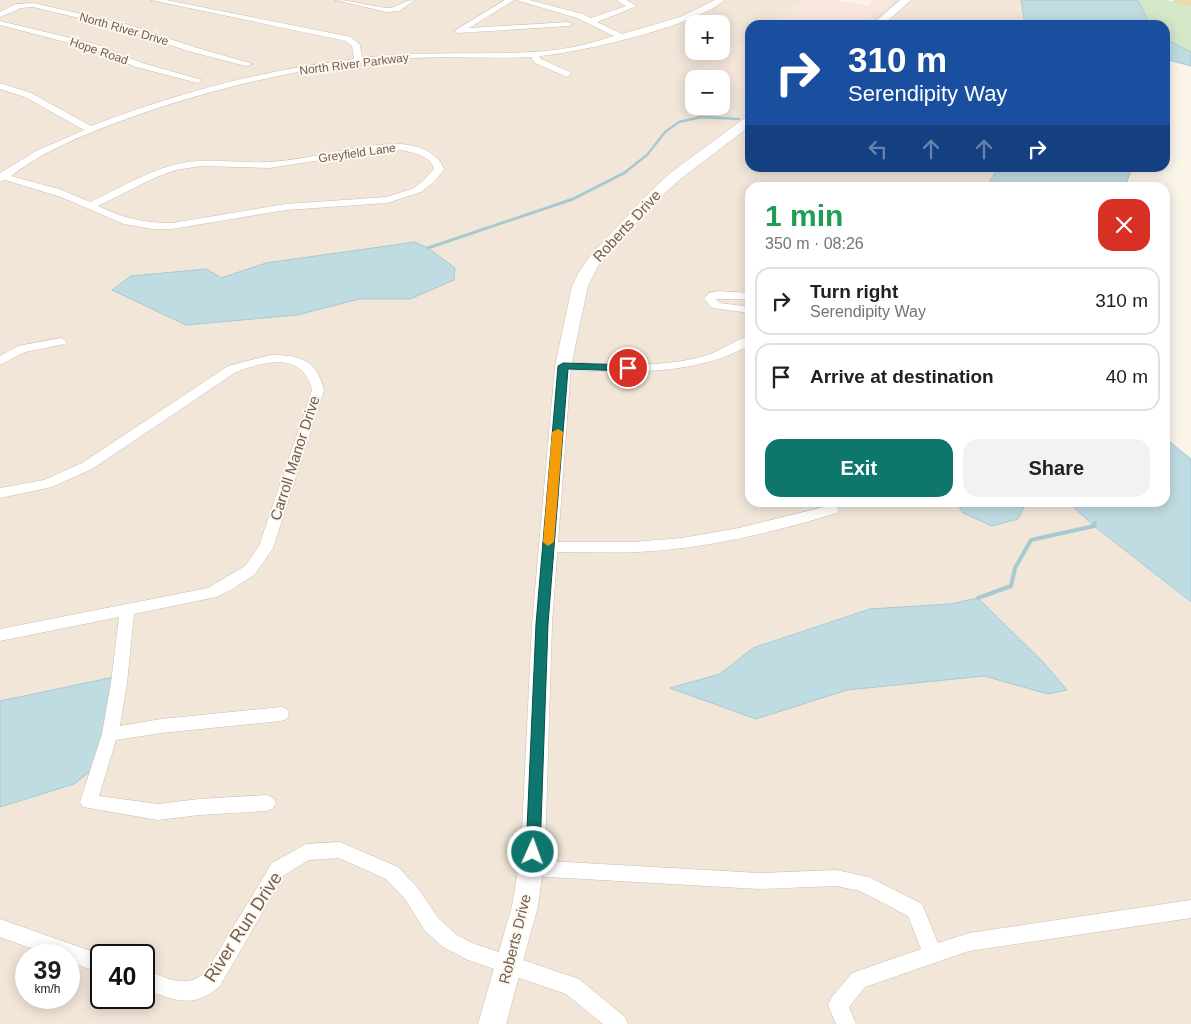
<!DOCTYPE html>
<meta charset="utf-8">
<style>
:root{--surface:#fff;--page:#f2f2f2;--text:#202124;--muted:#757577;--line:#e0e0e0;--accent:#0f766e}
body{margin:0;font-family:Helvetica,sans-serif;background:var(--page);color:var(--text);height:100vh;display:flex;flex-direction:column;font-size:19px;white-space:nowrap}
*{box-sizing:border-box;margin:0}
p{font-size:16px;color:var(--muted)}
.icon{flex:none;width:28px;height:28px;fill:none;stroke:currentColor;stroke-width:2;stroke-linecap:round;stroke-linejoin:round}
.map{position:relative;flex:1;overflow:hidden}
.panel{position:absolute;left:745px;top:182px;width:425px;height:325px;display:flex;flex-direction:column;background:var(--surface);border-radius:15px;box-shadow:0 2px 12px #0003}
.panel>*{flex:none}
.banner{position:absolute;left:745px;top:20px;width:425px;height:152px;border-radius:15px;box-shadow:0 2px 12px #0003;background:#1a4fa0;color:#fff;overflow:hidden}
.tools{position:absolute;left:685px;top:15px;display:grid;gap:10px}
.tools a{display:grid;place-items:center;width:45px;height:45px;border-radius:10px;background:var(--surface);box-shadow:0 2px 12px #0003;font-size:25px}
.speed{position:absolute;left:15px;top:944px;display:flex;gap:10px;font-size:25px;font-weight:700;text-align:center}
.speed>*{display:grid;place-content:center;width:65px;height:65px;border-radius:50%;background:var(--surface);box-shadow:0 2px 12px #0003;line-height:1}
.speed small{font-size:12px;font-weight:400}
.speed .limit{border:2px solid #111;border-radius:8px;background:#fff;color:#111}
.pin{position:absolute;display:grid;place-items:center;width:42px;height:42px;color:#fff;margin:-21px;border:2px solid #fff;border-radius:50%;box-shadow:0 1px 5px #0007}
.me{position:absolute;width:55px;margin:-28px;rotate:2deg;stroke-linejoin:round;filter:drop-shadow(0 0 4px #0008)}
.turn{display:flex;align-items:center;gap:18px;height:105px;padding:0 20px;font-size:22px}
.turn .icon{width:65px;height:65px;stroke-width:2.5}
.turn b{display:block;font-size:35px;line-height:42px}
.lanes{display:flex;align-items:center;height:48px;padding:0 20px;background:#0003;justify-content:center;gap:25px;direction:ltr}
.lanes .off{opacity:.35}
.round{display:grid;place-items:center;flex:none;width:52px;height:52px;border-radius:15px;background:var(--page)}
.overview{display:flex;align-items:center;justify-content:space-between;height:85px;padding:0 20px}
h1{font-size:30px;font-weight:600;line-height:38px;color:#1e9e55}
.cta{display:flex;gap:10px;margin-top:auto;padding:10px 20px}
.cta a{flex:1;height:58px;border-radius:15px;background:var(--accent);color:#fff;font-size:20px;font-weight:600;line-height:58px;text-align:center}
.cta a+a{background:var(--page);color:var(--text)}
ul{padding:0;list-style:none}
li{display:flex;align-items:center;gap:15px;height:68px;margin:0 10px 8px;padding:0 10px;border:2px solid var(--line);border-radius:15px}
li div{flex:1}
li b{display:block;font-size:19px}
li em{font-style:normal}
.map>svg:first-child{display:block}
</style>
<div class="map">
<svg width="1191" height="1024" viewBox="0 0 1191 1024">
<rect width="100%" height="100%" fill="#faf4e9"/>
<g fill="#f1e6d8" fill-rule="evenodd">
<path d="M0,0h805l-37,25h-18v12l-40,26 -15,8 16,8h-17v27h27v-24l29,11v75h248l-12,19 -236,1v314l319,1 25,23 97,77v421h-1191zM694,24h27v27h-27zM26,955h43v43h-43zM101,955h43v43h-43z"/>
<polygon points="893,0 1021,0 1025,25 861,25"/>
</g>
<g fill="#f9e7de">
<polygon points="805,0 834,0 869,6 873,0 893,0 861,25 768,25"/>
<polygon points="750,37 750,93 721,82 721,79 711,79 695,71 710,63"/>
</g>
<path fill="#d4e7c9" d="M1137,0h27l27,4v48l-26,-13v-14h-15c-5,-9 -7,-17 -13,-25z"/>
<g fill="#bfdce2" stroke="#a7cad2">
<path d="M1021,0h116c6,8 8,16 13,25h-125z"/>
<polygon points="1165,39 1191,52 1191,66 1165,59"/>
<polygon points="998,168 1132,168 1125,187 986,187"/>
<polygon points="415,242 428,248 455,268 454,280 410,299 359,299 297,315 186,325 112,290 131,276 207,269 221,278 266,263"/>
<polygon points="1165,438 1191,459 1191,602 1094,526 1069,503 1165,502"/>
<polygon points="957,503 1019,503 1024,507 1018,519 992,526 963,513"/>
<polygon points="978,598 1043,662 1067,690 1048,694 984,676 847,690 756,719 670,688 720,674 753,648 870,609 950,604"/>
<polygon points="114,677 96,767 74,784 0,807 0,701"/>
</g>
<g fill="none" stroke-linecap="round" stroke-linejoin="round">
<polyline stroke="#a7cad2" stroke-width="2.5" points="624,173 647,155 665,132 679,122 701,117 739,119"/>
<polyline stroke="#a7cad2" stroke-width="3" points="428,248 573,199 626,172"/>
<polyline stroke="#a7cad2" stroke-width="4" points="978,598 1011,586 1015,568 1031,540 1094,526 1095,523"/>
<defs>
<g id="street">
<path d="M151,0h15l185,37 9,8 2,13c61,-8 123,-2 184,-7 23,-2 46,-8 68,-15l-37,-18 -61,-18h13l54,14 8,4 35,-12 -10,-6h10l11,6 -40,16 25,12 58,-17 35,-17h9c-27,26 -146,53 -185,56l2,3 29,13 1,2 -4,3 -32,-14 -4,-6c-40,2 -81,-1 -121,1 -96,6 -191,28 -281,60 -41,15 -83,31 -118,58l48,13 31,13c26,-12 52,-28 80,-36 33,-10 65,-2 98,-4 43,-2 90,-19 132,-18 17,1 38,8 44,25l-9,12 -14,11 -34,11 -101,7 -114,19h-19l-29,-5 -63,-27 -56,-17 -5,2v-9l36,-22 48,-21 -59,-33 -25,-8v-6l31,10 60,33c85,-33 173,-56 263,-67l-2,-13 -6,-5zM401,150c13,3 29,5 33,19l-11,12 -9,7 -27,9 -101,7 -114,19c-28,0 -49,-5 -74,-17l54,-27 23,-9 26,-4 68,2 91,-14z"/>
<path d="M335,0c18,0 35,7 53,8 10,0 15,-8 27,-8l-16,11 -12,1z"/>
<polygon points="505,0 514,0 469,28 568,22 572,24 568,26 458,33 454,31"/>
<polygon points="33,3 126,24 194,47 253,64 246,66 188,51 121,28 33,7 21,8 0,17 0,12 16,4"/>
<polygon points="0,21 95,44 142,63 202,80 198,83 136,67 89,48 0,25"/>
<polygon points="718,291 750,293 750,299 716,299 720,303 750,307 750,313 713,308 704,299 709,293"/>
<path d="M750,336v9c-58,32 -123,27 -187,25l-6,-4 6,-4c46,2 96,7 141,-6 16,-4 30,-16 46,-20z"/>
<polygon points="61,338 67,342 65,344 25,352 0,365 0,356 18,346"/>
<path d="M271,355c29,0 46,5 53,35l-51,158 -18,26 -24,16 -15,7 -82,17 -7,69 -7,43 41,-7 120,-12 6,2 2,5 -2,5 -6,2 -120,12 -45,7 -17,56 59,8 41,-5 68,-4 6,3 3,5 -3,5 -6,3 -68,4 -41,5 -75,-13 -3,-5 22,-68 9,-51 8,-66 -119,24v-12l208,-41 37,-22 14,-20 53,-156c-9,-39 -47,-29 -76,-18l-144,97 -40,18 -52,11v-10l44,-8 38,-17 146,-97z"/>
<path d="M832,505l5,2 2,3 -2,3c-55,17 -114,31 -171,37 -39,4 -79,2 -118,2l-5,-1 -2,-4 2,-4 5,-1h84l50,-4 57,-10z"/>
<path d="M340,842l58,25 19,20 22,32 18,16 15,8 107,36 46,38 3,7h-25l-37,-30 -98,-34 -25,-13 -18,-16 -20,-32 -19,-20 -47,-21 -30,2 -25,15 -64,111c-27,24 -46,14 -76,3v-20c23,9 41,21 62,3l66,-109 34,-19z"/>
<polygon points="531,860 759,873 836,870 869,877 922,904 938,943 969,933 1191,900 1191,918 969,951 865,987 849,1007 856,1024 836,1024 828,1005 831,998 852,973 921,949 908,916 860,891 836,886 759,889 531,876 525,874 522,868 525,862"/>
<polygon points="0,919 102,955 101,973 69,962 69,955 50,955 0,937"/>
</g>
<g id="secondary">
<polygon points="900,0 911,0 883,25 871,25"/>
<polygon points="750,116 750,126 679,180 658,200 600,262 588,286 571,366 552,624 545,852 538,906 506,1024 478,1024 512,906 521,852 532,624 555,366 572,286 579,272 590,256 648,194 669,174 746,117"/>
</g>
<polygon id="primary" points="1174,0 1191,0 1191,5 1176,2"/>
</defs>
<use href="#street" stroke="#cbbdb0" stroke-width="1"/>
<use href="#secondary" stroke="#cdbdae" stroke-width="1"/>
<use href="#primary" stroke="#d8d2ce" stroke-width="1"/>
<use href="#street" fill="#fff" fill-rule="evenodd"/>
<use href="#secondary" fill="#fff" fill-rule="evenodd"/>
<use href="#primary" fill="#f1d8a9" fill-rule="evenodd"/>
</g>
<polygon fill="#0f766e" stroke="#0a4d48" points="563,363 628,365 633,368 628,371 568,369 548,624 540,852 538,856 533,858 528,856 526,852 536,624 558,366"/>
<polygon fill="#f59e0b" points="558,429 563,432 554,542 548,546 543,542 552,432"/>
<g text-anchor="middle" stroke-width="4" stroke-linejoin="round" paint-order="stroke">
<g font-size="12" fill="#725d4f" stroke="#fdf8ef">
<text transform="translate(124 29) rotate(16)" y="4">North River Drive</text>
<text transform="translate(99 51) rotate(19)" y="4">Hope Road</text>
<text transform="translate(354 64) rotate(-7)" y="4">North River Parkway</text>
<text transform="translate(357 153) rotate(-8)" y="4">Greyfield Lane</text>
</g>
<g font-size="15" fill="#725d4f" stroke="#fdf8ef">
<text transform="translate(627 226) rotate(-47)" y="5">Roberts Drive</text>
<text transform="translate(295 458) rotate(-72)" y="5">Carroll Manor Drive</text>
<text transform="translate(515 939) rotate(-76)" y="5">Roberts Drive</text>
</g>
<g font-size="18" fill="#725d4f" stroke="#fdf8ef">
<text transform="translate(243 927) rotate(-57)" y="6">River Run Drive</text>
</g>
</g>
</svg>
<div class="tools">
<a>+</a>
<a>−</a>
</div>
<div class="speed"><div>39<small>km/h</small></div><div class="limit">40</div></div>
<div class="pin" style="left:628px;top:368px;background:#d93025"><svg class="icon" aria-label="arrive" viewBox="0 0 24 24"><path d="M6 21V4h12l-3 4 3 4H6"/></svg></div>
<svg class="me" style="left:533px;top:852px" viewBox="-20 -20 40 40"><circle r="17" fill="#0f766e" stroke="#fff" stroke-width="3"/><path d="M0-11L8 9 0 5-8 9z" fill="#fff"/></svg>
<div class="banner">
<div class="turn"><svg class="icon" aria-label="right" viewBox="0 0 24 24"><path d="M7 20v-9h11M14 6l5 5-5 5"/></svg><div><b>310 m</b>Serendipity Way</div></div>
<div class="lanes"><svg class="icon off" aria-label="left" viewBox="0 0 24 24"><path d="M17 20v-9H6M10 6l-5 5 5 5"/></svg><svg class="icon off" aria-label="ahead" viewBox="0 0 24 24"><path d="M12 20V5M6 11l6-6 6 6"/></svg><svg class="icon off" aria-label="ahead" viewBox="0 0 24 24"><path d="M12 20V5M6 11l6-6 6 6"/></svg><svg class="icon" aria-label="right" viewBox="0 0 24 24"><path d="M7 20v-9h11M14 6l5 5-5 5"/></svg></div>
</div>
<section class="panel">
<div class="overview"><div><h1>1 min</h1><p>350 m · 08:26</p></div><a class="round" style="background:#d93025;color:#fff"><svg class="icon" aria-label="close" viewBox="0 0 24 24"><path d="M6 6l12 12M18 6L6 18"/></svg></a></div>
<ul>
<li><svg class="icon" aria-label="right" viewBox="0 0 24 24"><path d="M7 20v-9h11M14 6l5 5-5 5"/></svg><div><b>Turn right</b><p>Serendipity Way</p></div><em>310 m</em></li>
<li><svg class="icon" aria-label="arrive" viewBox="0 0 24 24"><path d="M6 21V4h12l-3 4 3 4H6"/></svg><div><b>Arrive at destination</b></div><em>40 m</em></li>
</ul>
<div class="cta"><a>Exit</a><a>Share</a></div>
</section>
</div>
